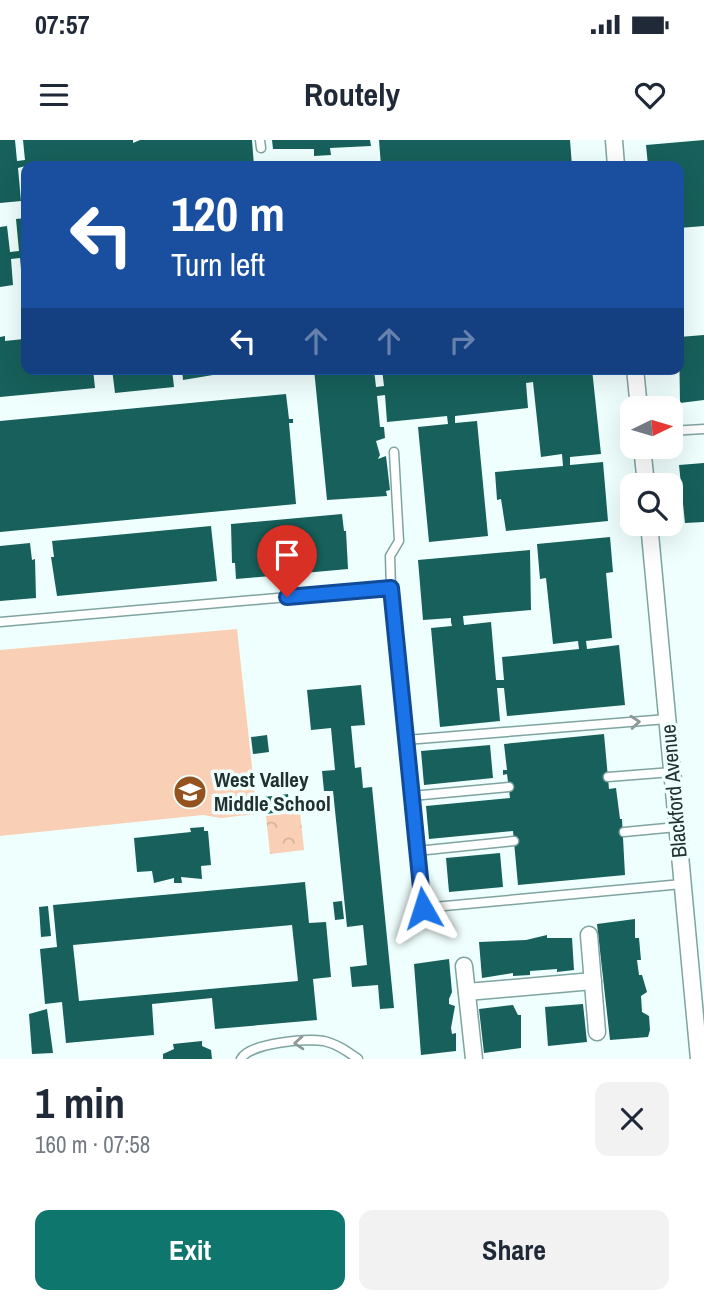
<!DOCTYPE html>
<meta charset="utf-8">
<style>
:root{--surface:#fff;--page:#f2f2f3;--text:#1f2937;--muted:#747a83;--accent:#0f766e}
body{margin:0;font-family:"Archivo Narrow",sans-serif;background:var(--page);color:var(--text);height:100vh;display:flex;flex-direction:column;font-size:26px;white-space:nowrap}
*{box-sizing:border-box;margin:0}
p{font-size:23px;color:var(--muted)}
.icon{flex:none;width:38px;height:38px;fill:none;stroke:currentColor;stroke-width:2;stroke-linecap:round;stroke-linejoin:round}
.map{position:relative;height:919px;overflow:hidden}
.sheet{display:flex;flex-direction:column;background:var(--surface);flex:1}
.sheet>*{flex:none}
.guide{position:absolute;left:21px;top:21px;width:663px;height:214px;border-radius:14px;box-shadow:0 7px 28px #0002;background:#1a4fa0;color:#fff;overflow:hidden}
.needle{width:46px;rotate:85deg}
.buttons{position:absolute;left:620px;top:256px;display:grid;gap:14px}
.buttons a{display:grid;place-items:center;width:63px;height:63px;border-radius:14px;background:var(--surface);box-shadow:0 7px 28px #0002;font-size:35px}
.pin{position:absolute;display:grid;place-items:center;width:60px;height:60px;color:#fff;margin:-72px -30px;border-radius:50% 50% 50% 0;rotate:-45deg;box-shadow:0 0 7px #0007}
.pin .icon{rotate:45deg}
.me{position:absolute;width:77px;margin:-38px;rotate:354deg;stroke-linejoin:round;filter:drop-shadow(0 0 5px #0008)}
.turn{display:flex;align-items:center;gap:24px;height:147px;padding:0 35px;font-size:32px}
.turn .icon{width:91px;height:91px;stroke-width:2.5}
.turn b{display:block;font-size:49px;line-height:60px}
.lanes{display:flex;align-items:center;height:66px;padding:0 35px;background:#0003;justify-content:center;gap:35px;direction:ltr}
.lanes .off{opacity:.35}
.round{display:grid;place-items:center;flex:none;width:74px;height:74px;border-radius:14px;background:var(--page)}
.head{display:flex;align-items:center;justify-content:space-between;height:119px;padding:0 35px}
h1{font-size:42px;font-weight:700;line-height:52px}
.cta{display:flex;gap:14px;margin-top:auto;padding:14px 35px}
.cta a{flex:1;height:80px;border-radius:14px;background:var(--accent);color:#fff;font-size:28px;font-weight:700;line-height:80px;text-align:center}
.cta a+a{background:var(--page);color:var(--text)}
.status{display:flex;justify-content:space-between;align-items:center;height:49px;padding:0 35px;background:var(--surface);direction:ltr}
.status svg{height:19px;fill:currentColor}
header{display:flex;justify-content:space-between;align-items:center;height:91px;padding:0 35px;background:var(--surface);font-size:32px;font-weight:700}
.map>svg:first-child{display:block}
</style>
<div class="status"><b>07:57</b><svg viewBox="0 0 49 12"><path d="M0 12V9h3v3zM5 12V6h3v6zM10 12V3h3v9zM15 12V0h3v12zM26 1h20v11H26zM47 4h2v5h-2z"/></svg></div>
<header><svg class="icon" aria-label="menu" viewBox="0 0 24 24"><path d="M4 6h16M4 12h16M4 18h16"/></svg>Routely<svg class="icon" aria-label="heart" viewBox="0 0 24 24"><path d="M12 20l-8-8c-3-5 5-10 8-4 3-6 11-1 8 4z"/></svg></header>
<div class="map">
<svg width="704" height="919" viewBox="0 0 704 919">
<defs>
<pattern id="park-crowns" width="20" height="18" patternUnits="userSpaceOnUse" patternTransform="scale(1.75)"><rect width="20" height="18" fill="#f9d0b5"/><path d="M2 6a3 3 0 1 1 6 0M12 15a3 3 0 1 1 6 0" fill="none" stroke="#d5b39c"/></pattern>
</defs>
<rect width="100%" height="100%" fill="#effffd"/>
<polygon fill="#f9d0b5" points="237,489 257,674 221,678 203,675 0,696 0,510"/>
<polygon fill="url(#park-crowns)" points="300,672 304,710 270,714 266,676"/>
<g fill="#17605b" fill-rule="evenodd">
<polygon points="0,0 15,0 17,21 25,20 23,0 133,0 133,3 140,0 252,0 254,26 26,26 18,28 21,61 0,63"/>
<polygon points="272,0 370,0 371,6 330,8 331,15 314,16 314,9 273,9"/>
<polygon points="379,0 570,0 572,26 381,26"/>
<polygon points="704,0 704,86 679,88 679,26 648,26 646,5"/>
<polygon points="26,78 26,163 24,163 20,118 11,119 13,145 0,147 0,87 7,86 10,112 19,111 16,79"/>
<polygon points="26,194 26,229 93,229 95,248 0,257 0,197 5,196 5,201 24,199 23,195"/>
<polygon points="704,195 704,260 680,263 679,197"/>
<polygon points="112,229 172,229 174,247 115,253"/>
<polygon points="182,229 275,229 276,231 237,235 237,231 183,240"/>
<polygon points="314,229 374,229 376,247 384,246 382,229 524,229 525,235 533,234 532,229 592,229 601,314 570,317 570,325 603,322 608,381 506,391 501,359 497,360 495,332 563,326 562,314 541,317 533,242 526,243 528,268 455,276 455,283 477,281 488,396 429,402 418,287 448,284 447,276 387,282 385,255 377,256 380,287 384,287 385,298 376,301 380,315 378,319 386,316 390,350 386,351 387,356 327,360"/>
<polygon points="286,254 289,279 293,279 293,283 289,283 296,364 0,392 0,281"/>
<polygon points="704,323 704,382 685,383 679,325"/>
<polygon points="342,374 344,391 346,391 348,429 236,439 235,423 232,423 231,384"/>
<polygon points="211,386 217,441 57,456 51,417 54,417 52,401"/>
<polygon points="610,397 613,432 606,433 612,498 586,501 587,509 619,505 625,565 507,576 504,548 497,548 500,581 440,587 431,488 452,486 451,482 451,478 423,480 418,420 530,410 531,470 463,476 464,485 491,482 496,540 504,540 502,517 579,509 578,501 553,504 546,438 540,439 537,404"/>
<polygon points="30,403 32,420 35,419 36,458 0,461 0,406"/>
<polygon points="361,545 365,585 351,586 355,628 361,627 363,648 372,647 394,868 380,869 378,845 352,847 350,827 367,825 363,785 347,787 333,651 324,651 322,631 335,630 331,588 311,590 307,550"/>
<polygon points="604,594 609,649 616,648 620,679 622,679 625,735 518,745 513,691 429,699 426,666 510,658 507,634 503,635 503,630 507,630 504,604"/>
<polygon points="267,595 269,612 253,614 251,597"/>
<polygon points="490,605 493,638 424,645 421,611"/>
<polygon points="288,654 290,671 266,674 264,657"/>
<polygon points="204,687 204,691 208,691 211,725 201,726 202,739 181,737 182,743 174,743 174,738 154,743 152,731 137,732 134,698 191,692 190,688"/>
<polygon points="500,713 503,747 449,752 446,718"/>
<path d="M305,742l4,41 17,-1 5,55 -18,2 4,41 -102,9 -3,-31 -60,6 2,31 -88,8 -4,-41 -17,2 -5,-55 17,-2 -4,-42zM292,785l6,56 -219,20 -6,-56z"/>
<polygon points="342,761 344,779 335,780 333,762"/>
<polygon points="48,766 51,796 41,797 39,767"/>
<polygon points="635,779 635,798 639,798 641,820 637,820 639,835 642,835 647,852 641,856 642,872 649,876 650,890 648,897 610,900 597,784"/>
<polygon points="547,795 547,798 572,798 574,830 557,832 557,829 530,831 530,835 513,836 513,833 482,838 479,802 526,800"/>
<polygon points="449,819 452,852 449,859 449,864 455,866 451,888 452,894 456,893 456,911 421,915 414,824"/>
<polygon points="583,864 587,902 548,906 545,867"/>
<polygon points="513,865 518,875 521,875 521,908 484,913 479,869"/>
<polygon points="47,869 53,913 32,914 29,874"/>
<polygon points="202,901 202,906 211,910 212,919 163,919 163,914 174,909 173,904"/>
</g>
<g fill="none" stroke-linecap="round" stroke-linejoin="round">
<defs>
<g id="service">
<polyline points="260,0 261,8"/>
<polyline points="670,291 704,289"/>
<polyline points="391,448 390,416 399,401 394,312"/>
<polyline points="0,482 391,448 423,768 682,744"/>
<polyline points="406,600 667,579"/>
<polyline points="608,637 672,632"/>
<polyline points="412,656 509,647"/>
<polyline points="624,692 677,687"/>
<polyline points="417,711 514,701"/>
<path d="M241,919c8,-16 66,-21 83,-18 13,3 24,11 34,18"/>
</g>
<g id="minor">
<polyline points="614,0 616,26"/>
<polyline points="635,229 639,268"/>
<polyline points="642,306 646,345"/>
<polyline points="649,383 699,919"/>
<polyline points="589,795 597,892"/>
<polyline points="464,826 474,919"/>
<polyline points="467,852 593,841"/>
</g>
</defs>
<use href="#service" stroke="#7fa4a0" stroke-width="11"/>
<use href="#minor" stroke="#7fa4a0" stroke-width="19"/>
<use href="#service" stroke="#fff" stroke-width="8"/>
<use href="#minor" stroke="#fff" stroke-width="16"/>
</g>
<defs><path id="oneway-chevron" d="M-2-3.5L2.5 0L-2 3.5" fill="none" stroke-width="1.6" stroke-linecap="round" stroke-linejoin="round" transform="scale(1.75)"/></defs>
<g stroke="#909898">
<use href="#oneway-chevron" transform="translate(635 582) rotate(-5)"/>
<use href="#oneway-chevron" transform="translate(299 903) rotate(176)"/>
</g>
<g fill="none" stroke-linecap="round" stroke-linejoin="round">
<defs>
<polyline id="route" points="287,457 391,448 423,768"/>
</defs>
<use href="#route" stroke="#114b97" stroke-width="18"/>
<use href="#route" stroke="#1a73e8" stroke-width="12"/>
</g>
<defs>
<symbol id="school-disc" viewBox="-11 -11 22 22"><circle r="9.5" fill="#94531e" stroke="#effffd"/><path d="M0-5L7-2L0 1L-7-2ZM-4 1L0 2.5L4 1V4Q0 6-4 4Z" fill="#fff"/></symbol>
</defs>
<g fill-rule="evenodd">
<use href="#school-disc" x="171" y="633" width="38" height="38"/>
</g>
<g text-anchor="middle" stroke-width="7" stroke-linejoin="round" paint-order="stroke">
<g font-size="21" font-weight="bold" fill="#223130" stroke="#effffd" text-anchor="start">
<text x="214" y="647">West Valley<tspan x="214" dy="24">Middle School</tspan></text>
</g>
<g font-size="21" fill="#223130" stroke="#effffd">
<text transform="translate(674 651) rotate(-95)" y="7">Blackford Avenue</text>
</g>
</g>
</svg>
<div class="buttons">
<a><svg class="needle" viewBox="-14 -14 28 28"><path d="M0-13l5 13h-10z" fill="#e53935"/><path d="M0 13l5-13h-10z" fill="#747a83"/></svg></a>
<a><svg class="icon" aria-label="search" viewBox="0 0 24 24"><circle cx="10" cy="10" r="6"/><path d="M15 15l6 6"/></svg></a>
</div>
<div class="pin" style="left:287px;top:457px;background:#d93025"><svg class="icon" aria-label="arrive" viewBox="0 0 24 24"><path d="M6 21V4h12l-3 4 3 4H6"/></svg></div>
<svg class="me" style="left:423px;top:768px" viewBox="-20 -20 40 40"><path d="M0-17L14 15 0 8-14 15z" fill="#1a73e8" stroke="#fff" stroke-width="4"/></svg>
<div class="guide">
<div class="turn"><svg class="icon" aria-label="left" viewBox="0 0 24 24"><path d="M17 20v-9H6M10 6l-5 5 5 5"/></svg><div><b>120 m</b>Turn left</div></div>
<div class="lanes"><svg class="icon" aria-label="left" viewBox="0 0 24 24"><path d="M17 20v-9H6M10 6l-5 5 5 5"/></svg><svg class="icon off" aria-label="ahead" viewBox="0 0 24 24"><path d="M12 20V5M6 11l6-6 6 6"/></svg><svg class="icon off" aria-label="ahead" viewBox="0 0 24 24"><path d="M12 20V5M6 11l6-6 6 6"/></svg><svg class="icon off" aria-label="right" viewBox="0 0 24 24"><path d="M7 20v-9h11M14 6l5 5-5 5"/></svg></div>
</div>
</div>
<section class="sheet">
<div class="head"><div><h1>1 min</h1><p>160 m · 07:58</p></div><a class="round"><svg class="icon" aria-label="close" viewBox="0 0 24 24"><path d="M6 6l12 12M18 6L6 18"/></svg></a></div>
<div class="cta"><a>Exit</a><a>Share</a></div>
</section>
